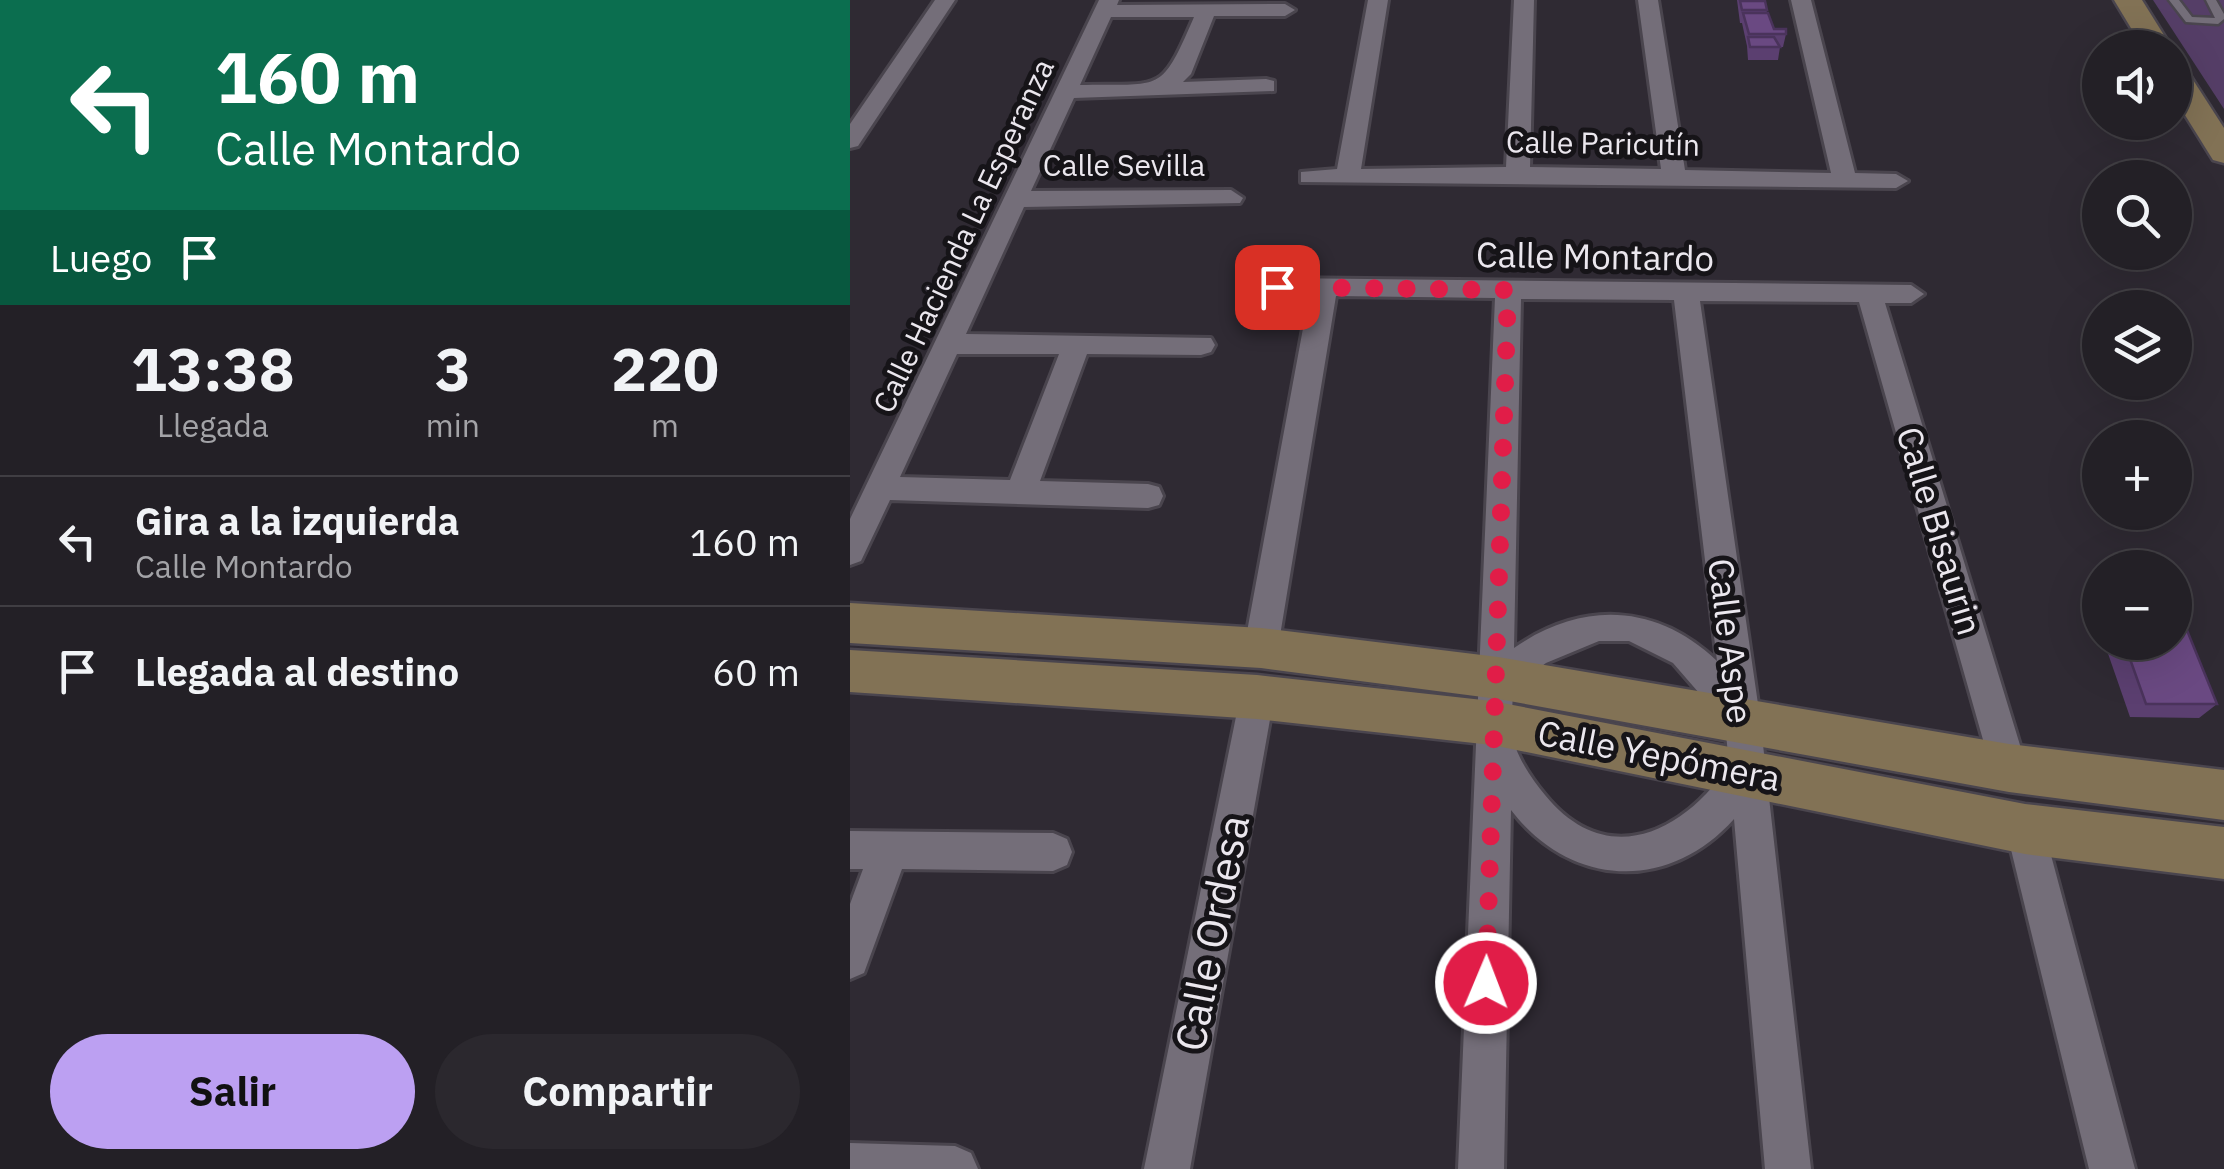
<!DOCTYPE html>
<html lang="es">
<meta charset="utf-8">
<style>
:root{--surface:#232026;--page:#2b282e;--text:#f1f3f6;--muted:#a3a3a7;--line:#403e43;--accent:#bca0f2}
body{margin:0;font-family:"IBM Plex Sans",sans-serif;background:var(--page);color:var(--text);height:100vh;display:flex;flex-direction:column;font-size:38px;white-space:nowrap}
*{box-sizing:border-box;margin:0}
p{font-size:32px;color:var(--muted)}
.icon{flex:none;width:55px;height:55px;fill:none;stroke:currentColor;stroke-width:2;stroke-linecap:round;stroke-linejoin:round}
.map{position:relative;flex:1;overflow:hidden}
.details{display:flex;flex-direction:column;background:var(--surface);width:850px}
.details>*{flex:none}
.hud{background:#0b6e4f;color:#fff;overflow:hidden}
.buttons{position:absolute;left:1232px;top:30px;display:grid;gap:20px}
.buttons a{display:grid;place-items:center;width:110px;height:110px;border-radius:50%;background:var(--surface);box-shadow:0 10px 40px #0002,0 0 0 2px var(--line);font-size:50px}
.pin{position:absolute;display:grid;place-items:center;width:85px;height:85px;color:#fff;margin:-42px;border-radius:20px;box-shadow:0 5px 15px #0006}
.me{position:absolute;width:110px;margin:-55px;rotate:1deg;stroke-linejoin:round;filter:drop-shadow(0 0 8px #0008)}
.turn{display:flex;align-items:center;gap:35px;height:210px;padding:0 50px;font-size:45px}
.turn .icon{width:130px;height:130px;stroke-width:2.5}
.turn b{display:block;font-size:70px;line-height:85px}
.then{display:flex;align-items:center;height:95px;padding:0 50px;background:#0003;gap:20px;font-size:38px}
.eta{display:flex;justify-content:space-evenly;align-items:center;height:170px;text-align:center}
.eta b{font-size:60px;font-weight:700;line-height:70px}
.button{display:flex;gap:20px;margin-top:auto;padding:20px 50px}
.button a{flex:1;height:115px;border-radius:60px;background:var(--accent);color:#111;font-size:40px;font-weight:700;line-height:115px;text-align:center}
.button a+a{background:var(--page);color:var(--text)}
ul{padding:0;list-style:none}
li{display:flex;align-items:center;gap:30px;height:130px;padding:0 50px;border-top:2px solid var(--line)}
li div{flex:1}
li b{display:block;font-size:38px}
li em{font-style:normal}
main{display:flex;flex:1;min-height:0}
.map>svg:first-child{display:block}
</style>
<main>
<section class="details">
<div class="hud">
<div class="turn"><svg class="icon" aria-label="left" viewBox="0 0 24 24"><path d="M17 20v-9H6M10 6l-5 5 5 5"/></svg><div><b>160 m</b>Calle Montardo</div></div>
<div class="then">Luego<svg class="icon" aria-label="arrive" viewBox="0 0 24 24"><path d="M6 21V4h12l-3 4 3 4H6"/></svg></div>
</div>
<div class="eta">
<div><b>13:38</b><p>Llegada</p></div>
<div><b>3</b><p>min</p></div>
<div><b>220</b><p>m</p></div>
</div>
<ul>
<li><svg class="icon" aria-label="left" viewBox="0 0 24 24"><path d="M17 20v-9H6M10 6l-5 5 5 5"/></svg><div><b>Gira a la izquierda</b><p>Calle Montardo</p></div><em>160 m</em></li>
<li><svg class="icon" aria-label="arrive" viewBox="0 0 24 24"><path d="M6 21V4h12l-3 4 3 4H6"/></svg><div><b>Llegada al destino</b></div><em>60 m</em></li>
</ul>
<div class="button"><a>Salir</a><a>Compartir</a></div>
</section>
<div class="map">
<svg width="1374" height="1169" viewBox="0 0 1374 1169">
<rect width="100%" height="100%" fill="#2f2a33"/>
<polygon fill="#553e67" points="1303,0 1374,0 1374,109"/>
<g fill="none" stroke-linecap="round" stroke-linejoin="round">
<defs>
<polygon id="service" points="1319,0 1329,0 1342,17 1365,18 1356,0 1366,0 1374,14 1374,19 1368,24 1336,22"/>
<g id="minor">
<polygon points="85,0 105,0 8,146 0,148 0,124"/>
<path d="M249,0h20l-2,5 168,-1 10,6 -10,6h-71l-23,58 -8,8 83,-3 8,2v10l-200,7 -43,93 200,-1 12,8 -3,5 -216,4 -58,127 245,4 4,7 -4,7 -10,3 -114,-1 -47,127 108,3 11,3 4,9 -4,9 -11,3 -258,-8 -29,61 -11,4v-46zM261,17h83c-34,79 -32,66 -114,68zM107,354h102l-49,126 -110,-3z"/>
<polygon points="518,0 538,0 511,169 656,167 664,0 684,0 680,167 811,169 788,0 808,0 835,170 981,173 941,0 961,0 1005,173 1046,174 1058,181 1046,188 451,182 451,172 487,169"/>
<path d="M427,278l634,7 13,9 -13,9h-26l142,465 -5,12 -13,5 -13,-5 -5,-12 -132,-466 -159,-1 60,417 51,451h-46l-31,-350c-66,74 -164,68 -223,-9l-7,359h-46l37,-871 -159,-2 -58,352 -5,10 -12,5 -12,-5 -5,-10 65,-352 -41,-3 -4,-6 4,-6zM671,299l153,1 43,361c-60,-57 -134,-61 -203,-13zM749,641h30l44,22 52,60 4,42c-46,69 -123,105 -184,30 -14,-17 -30,-40 -33,-62 -1,-15 1,-31 1,-46l33,-24z"/>
<polygon points="407,681 419,686 424,697 340,1169 294,1169 390,697 395,686"/>
<polygon points="1175,811 1188,816 1194,829 1285,1169 1239,1169 1156,829 1162,816"/>
<polygon points="0,831 203,833 217,839 222,852 217,865 203,871 52,869 14,973 0,979 0,904 13,869 0,869"/>
<polygon points="0,1143 105,1146 121,1153 128,1169 0,1169"/>
</g>
<g id="secondary">
<polygon points="1264,0 1292,0 1322,48 1293,48"/>
<polygon points="1325,66 1336,69 1374,128 1374,163 1363,160 1325,99"/>
<polygon points="0,603 411,628 648,657 1159,744 1374,770 1374,820 1159,792 648,699 411,668 0,643"/>
<polygon points="0,650 407,675 642,701 1175,804 1374,827 1374,879 1175,854 642,745 407,719 0,692"/>
</g>
</defs>
<use href="#service" stroke="#4a454e" stroke-width="5"/>
<use href="#minor" stroke="#4a454e" stroke-width="6"/>
<use href="#secondary" stroke="#4a454e" stroke-width="5"/>
<use href="#service" fill="#746e79" fill-rule="evenodd"/>
<use href="#minor" fill="#746e79" fill-rule="evenodd"/>
<use href="#secondary" fill="#827255" fill-rule="evenodd"/>
</g>
<g fill="#5b3f70">
<polygon points="887,0 915,0 917,13 924,29 936,34 933,47 930,47 928,60 898,60 897,46 892,23 890,23"/>
<polygon points="1254,642 1325,642 1367,704 1349,718 1280,717"/>
</g>
<g fill="#6a4982" stroke="#4a335b" stroke-width="2.5">
<polygon points="890,1 915,1 917,10 892,10"/>
<polygon points="893,13 918,13 924,29 936,29 936,34 899,34"/>
<polygon points="898,37 924,37 930,47 900,47"/>
<polygon points="1325,613 1330,613 1367,704 1296,704 1274,642 1325,642"/>
</g>
<g fill="none" stroke-linecap="round" stroke-linejoin="round">
<polyline stroke="#e11d48" stroke-width="18" stroke-dasharray="0 32.4" points="427,287 658,290 636,983"/>
</g>
<g text-anchor="middle" stroke-width="10" stroke-linejoin="round" paint-order="stroke">
<g font-size="30" fill="#ebe7ee" stroke="#161418">
<text transform="translate(753 144) rotate(1)" y="10">Calle Paricutín</text>
<text x="274" y="176">Calle Sevilla</text>
<text transform="translate(114 236) rotate(-65)" y="10">Calle Hacienda La Esperanza</text>
</g>
<g font-size="35" fill="#ebe7ee" stroke="#161418">
<text transform="translate(745 257) rotate(1)" y="12">Calle Montardo</text>
<text transform="translate(1089 531) rotate(73)" y="12">Calle Bisaurin</text>
<text transform="translate(880 641) rotate(83)" y="12">Calle Aspe</text>
<text transform="translate(809 756) rotate(11)" y="12">Calle Yepómera</text>
</g>
<g font-size="42" fill="#ebe7ee" stroke="#161418">
<text transform="translate(362 933) rotate(-79)" y="15">Calle Ordesa</text>
</g>
</g>
</svg>
<div class="buttons">
<a><svg class="icon" aria-label="sound" viewBox="0 0 24 24"><path d="M4 9h4l5-4v14l-5-4H4zM17 9q2 3 0 6"/></svg></a>
<a><svg class="icon" aria-label="search" viewBox="0 0 24 24"><circle cx="10" cy="10" r="6"/><path d="M15 15l6 6"/></svg></a>
<a><svg class="icon" aria-label="layers" viewBox="0 0 24 24"><path d="M12 4l9 5-9 5-9-5zM3 14l9 5 9-5"/></svg></a>
<a>+</a>
<a>−</a>
</div>
<div class="pin" style="left:427px;top:287px;background:#d93025"><svg class="icon" aria-label="arrive" viewBox="0 0 24 24"><path d="M6 21V4h12l-3 4 3 4H6"/></svg></div>
<svg class="me" style="left:636px;top:983px" viewBox="-20 -20 40 40"><circle r="17" fill="#e11d48" stroke="#fff" stroke-width="3"/><path d="M0-11L8 9 0 5-8 9z" fill="#fff"/></svg>
</div>
</main>
